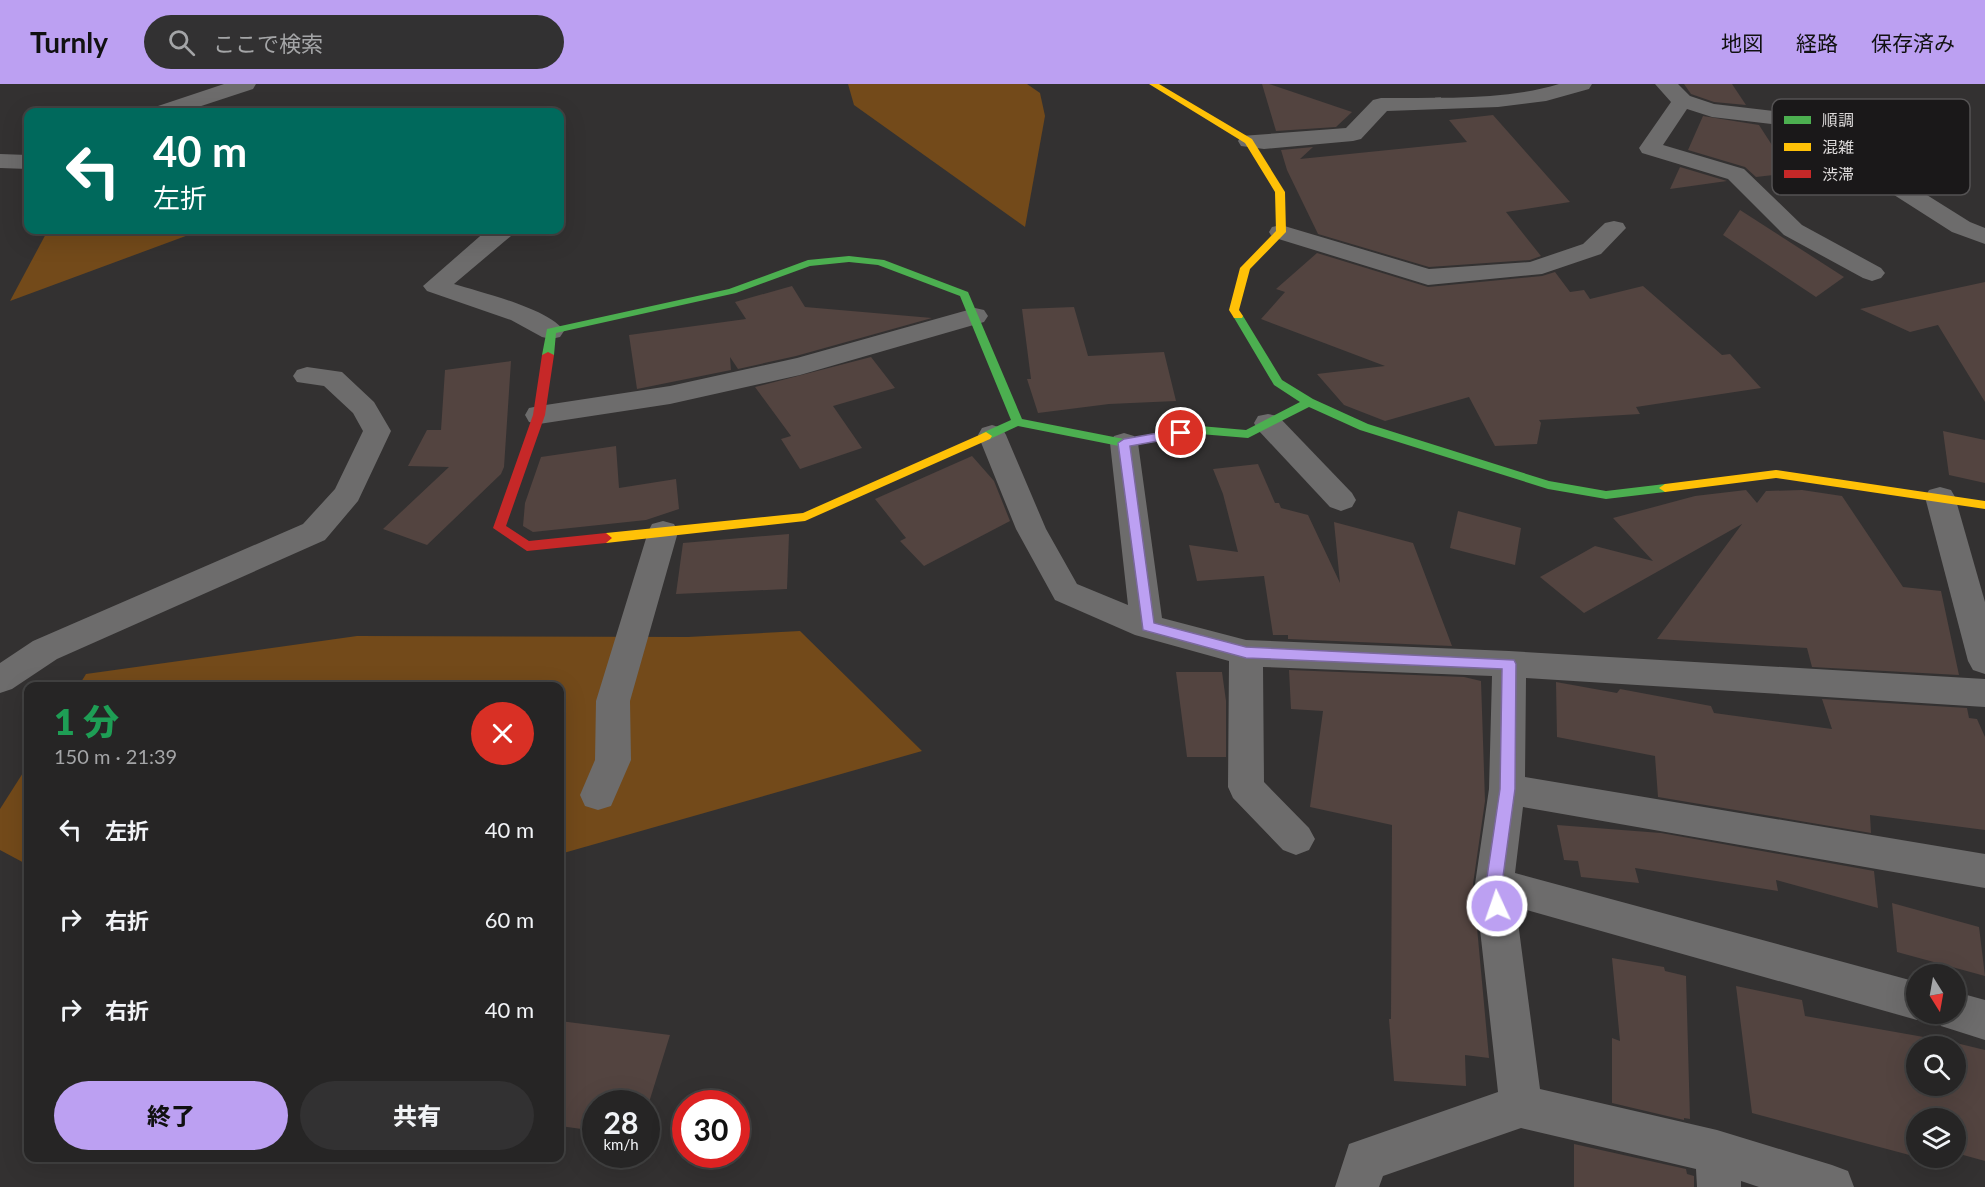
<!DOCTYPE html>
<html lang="ja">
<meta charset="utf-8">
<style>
:root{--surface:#262525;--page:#323132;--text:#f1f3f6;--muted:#a4a5a7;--line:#424242;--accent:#bca0f2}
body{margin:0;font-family:Lato,"Noto Sans JP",sans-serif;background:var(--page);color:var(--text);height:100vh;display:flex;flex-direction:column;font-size:22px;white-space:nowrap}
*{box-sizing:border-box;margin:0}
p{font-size:20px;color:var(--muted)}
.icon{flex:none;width:33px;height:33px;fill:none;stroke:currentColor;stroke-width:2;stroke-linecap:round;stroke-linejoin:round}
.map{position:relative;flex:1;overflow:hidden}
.sheet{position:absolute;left:24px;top:598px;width:540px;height:480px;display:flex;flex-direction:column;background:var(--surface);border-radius:12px;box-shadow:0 6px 24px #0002,0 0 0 2px var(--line)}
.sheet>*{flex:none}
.guide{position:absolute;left:24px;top:24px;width:540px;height:126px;border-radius:12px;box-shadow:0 6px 24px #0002,0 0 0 2px var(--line);background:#00695c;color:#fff;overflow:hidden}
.needle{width:39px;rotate:169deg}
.buttons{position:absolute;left:1906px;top:880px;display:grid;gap:12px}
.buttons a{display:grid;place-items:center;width:60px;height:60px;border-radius:50%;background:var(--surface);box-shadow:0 6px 24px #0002,0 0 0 2px var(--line);font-size:30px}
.speed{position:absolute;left:582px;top:1006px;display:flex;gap:12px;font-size:30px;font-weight:700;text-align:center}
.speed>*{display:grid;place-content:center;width:78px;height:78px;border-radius:50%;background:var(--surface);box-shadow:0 6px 24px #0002,0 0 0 2px var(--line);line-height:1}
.speed small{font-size:15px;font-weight:400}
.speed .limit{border:9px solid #d22;background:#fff;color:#111}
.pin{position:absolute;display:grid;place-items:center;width:51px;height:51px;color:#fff;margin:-26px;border:3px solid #fff;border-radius:50%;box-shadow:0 2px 6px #0007}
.me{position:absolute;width:66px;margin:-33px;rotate:357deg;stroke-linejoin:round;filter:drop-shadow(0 0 4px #0008)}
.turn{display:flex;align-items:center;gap:21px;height:126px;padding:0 30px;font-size:27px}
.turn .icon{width:78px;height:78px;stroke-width:2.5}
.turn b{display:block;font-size:42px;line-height:51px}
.round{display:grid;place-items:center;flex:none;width:63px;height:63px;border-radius:32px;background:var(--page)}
.overview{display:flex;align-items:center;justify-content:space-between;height:102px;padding:0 30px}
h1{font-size:36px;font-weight:800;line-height:45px;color:#1e9e55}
.primary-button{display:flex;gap:12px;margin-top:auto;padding:12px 30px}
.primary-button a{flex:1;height:69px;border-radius:36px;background:var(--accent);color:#111;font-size:24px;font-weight:800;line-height:69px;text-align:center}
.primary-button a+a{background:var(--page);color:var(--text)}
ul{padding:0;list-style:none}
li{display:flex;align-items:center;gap:18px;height:90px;padding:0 30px}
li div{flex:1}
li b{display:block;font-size:22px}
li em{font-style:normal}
header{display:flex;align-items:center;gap:36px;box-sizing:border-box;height:84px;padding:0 30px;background:var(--accent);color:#111}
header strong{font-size:28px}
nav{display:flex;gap:33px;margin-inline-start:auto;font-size:21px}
.search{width:420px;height:54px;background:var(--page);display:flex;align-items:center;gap:15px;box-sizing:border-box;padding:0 21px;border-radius:33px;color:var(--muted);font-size:22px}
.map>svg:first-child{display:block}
</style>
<header>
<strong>Turnly</strong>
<div class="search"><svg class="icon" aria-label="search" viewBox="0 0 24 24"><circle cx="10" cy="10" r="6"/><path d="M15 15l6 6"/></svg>ここで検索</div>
<nav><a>地図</a><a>経路</a><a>保存済み</a></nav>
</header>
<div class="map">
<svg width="1985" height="1103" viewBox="0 0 1985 1103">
<rect width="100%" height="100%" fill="#333131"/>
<g fill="#734a1a">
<polygon points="848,0 1027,0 1040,9 1045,32 1025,143 854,21"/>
<polygon points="48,146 202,146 10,217"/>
<polygon points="800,547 922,667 560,770 560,603 78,603 86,590 357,552 688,553"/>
<polygon points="28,681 28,781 0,766 0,725"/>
</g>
<g fill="#534440" fill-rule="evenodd">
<polygon points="1262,0 1269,0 1352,28 1336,43 1276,47"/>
<polygon points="1684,0 1732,0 1746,21 1714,18 1691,10"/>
<polygon points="1493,31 1570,118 1506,128 1541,172 1530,176 1429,183 1318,150 1287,86 1281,66 1313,63 1300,75 1467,58 1449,36"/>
<polygon points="1703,32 1759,41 1790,89 1756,93 1745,83 1688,66"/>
<polygon points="1680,83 1727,97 1670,105"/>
<polygon points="1740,126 1844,193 1816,213 1723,151"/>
<polygon points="1317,169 1428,203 1542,192 1555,188 1570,208 1584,206 1590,215 1643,202 1722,271 1730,270 1761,304 1636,323 1640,330 1539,336 1541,339 1537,360 1495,362 1469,313 1385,337 1344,321 1317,290 1385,282 1261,235 1285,208 1276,205"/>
<polygon points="1985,198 1985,318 1938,241 1910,248 1860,225"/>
<polygon points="792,202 805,223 932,234 796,272 738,285 730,273 731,286 637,305 629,251 746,235 735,218"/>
<polygon points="1074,223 1088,272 1164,268 1176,317 1109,320 1038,329 1027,295 1031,295 1022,225"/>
<polygon points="871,273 895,304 833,322 862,364 800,385 781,355 791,352 755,303"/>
<polygon points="511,277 504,383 501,390 427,461 383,445 449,383 408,382 427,346 441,346 445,286"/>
<polygon points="1943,347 1985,356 1985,399 1949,391"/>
<polygon points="616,362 619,404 676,395 679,425 646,436 533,448 523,442 525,419 541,373"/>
<polygon points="972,372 994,397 1010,437 924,482 900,457 906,454 875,415"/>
<polygon points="1258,380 1275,419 1279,419 1281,424 1308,431 1340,499 1334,438 1413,459 1452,562 1288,555 1288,551 1273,551 1264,492 1197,497 1189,461 1238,468 1223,410 1213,385"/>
<polygon points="1746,406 1757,419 1766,407 1802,406 1842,412 1903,503 1941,507 1959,591 1812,583 1807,564 1657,555 1742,440 1584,529 1540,493 1595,462 1653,477 1613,434 1695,412"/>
<polygon points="1458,427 1521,444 1515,481 1450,464"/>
<polygon points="789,450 787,505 676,510 683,459"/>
<polygon points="1289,586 1464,593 1481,597 1485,717 1473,800 1489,974 1465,971 1466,1002 1394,997 1389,935 1391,935 1392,741 1310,723 1323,627 1291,625"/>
<polygon points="1176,588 1222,588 1226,617 1226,673 1187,673"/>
<polygon points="1556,598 1617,609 1620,605 1711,622 1714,629 1832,645 1822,615 1967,624 1969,634 1977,635 1985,653 1985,746 1870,731 1871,749 1658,713 1655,672 1557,653"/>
<polygon points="1557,741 1661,749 1874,787 1878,824 1776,796 1778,807 1635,784 1639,799 1581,793 1578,777 1564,776"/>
<polygon points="1892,819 1979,843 1985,892 1897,868"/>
<polygon points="1612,874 1664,883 1665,887 1686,892 1690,1035 1684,1034 1684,1036 1612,1019 1612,954 1620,957"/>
<path d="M1736,902l66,14 3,16 147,26 33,8v111l-29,-8v-34h-39v38l-165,-44zM1917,963h39v39h-39z"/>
<polygon points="560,937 670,951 646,1028 646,1020 596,1020 596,1047 560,1042"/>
<polygon points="1574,1060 1686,1085 1687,1090 1694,1092 1694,1103 1574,1103"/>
</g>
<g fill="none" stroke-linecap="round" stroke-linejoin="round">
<g fill="#6d6c6c" fill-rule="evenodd">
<polygon points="224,0 256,0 253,5 183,28 152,28 155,23"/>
<path d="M1559,0h33l-3,5 -43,12 -48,6 -111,4 -26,28 -8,2 -89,8 -23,-3 -3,-5 3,-5 105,-8 27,-28 8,-2c58,-1 122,3 178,-14z"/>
<polygon points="1655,0 1678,0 1690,12 1714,20 1783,28 1832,44 1871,76 1970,138 1985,144 1985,160 1952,148 1855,86 1816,54 1780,41 1712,33 1687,25 1663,61 1744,85 1802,141 1881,184 1885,189 1881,194 1872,197 1863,194 1784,151 1728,95 1642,69 1639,64 1671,18"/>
<polygon points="0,70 28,71 28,85 0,84"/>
<polygon points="1614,137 1623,139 1626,144 1601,170 1542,190 1428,201 1272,153 1269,148 1272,143 1281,141 1429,185 1530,178 1583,160 1605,139"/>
<path d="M487,146h31l-64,54c26,8 96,25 110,47l-4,6 -9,2 -9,-2 -31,-17 -84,-29 -4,-5z"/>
<polygon points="975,224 984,226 988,232 984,238 800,291 670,320 539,340 529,338 525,331 529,324 539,322 670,302 797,274"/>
<polygon points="307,283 342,288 374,318 391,347 358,417 325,456 57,575 12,605 0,609 0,579 33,557 303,440 335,405 363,347 353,329 324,302 297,298 293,292 297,286"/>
<polygon points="1268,330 1278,332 1352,409 1356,416 1352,423 1341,427 1330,423 1258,346 1254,339 1258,332"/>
<polygon points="992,341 1002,344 1006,351 1046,445 1077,500 1128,521 1110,359 1114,352 1124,349 1134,352 1138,359 1162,534 1246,556 1509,567 1985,595 1985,623 1526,594 1525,693 1985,770 1985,804 1523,723 1515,789 1917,898 1917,930 1932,930 1917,936 1516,823 1540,1005 1717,1046 1832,1081 1848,1087 1854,1103 1759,1103 1741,1097 1741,1103 1697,1103 1696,1085 1521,1044 1383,1092 1379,1103 1335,1103 1349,1060 1498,1008 1475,800 1489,705 1492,592 1263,583 1264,698 1309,744 1315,755 1309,766 1296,771 1283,766 1233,714 1228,703 1229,577 1135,551 1055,516 1016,445 978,351 982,344"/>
<polygon points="1940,403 1951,406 1955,413 1985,518 1985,590 1973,586 1968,577 1925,413 1929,406"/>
<polygon points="663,437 674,440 678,448 630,617 631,676 611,722 598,726 585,722 580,711 595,676 596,617 648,448 652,440"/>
<polygon points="1956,908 1985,916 1985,956 1941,942 1936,930 1956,930"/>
</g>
<polygon fill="#4caf50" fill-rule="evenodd" points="849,172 884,176 968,208 1022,335 1124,355 1200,342 1246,346 1300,318 1274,301 1233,232 1238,229 1243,232 1282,296 1313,315 1368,340 1549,397 1606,407 1665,400 1671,404 1665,408 1606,415 1548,405 1360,346 1309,323 1248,354 1200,350 1124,363 1018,342 990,355 982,355 980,352 982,349 1011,336 960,212 878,181 849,178 810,182 736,209 556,249 554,271 548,274 542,271 547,245 729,205 808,176"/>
<g fill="#ffc107" fill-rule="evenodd">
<polygon points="1149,0 1159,0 1252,55 1285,108 1286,148 1250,185 1239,226 1243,232 1242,234 1234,234 1229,226 1240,184 1276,147 1275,108 1245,59"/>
<polygon points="986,348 992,352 990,355 805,437 606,459 600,454 606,449 803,429"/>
<polygon points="1776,386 1985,417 1985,425 1776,394 1665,408 1659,404 1665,400"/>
</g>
<polygon fill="#c62828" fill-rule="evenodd" points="548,268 554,271 545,331 506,442 529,457 606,449 612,454 606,459 527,467 493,444 533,331 542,271"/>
</g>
<polygon fill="#bca0f2" stroke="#7a689d" stroke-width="1.5" points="1181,345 1185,347 1185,352 1130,362 1154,539 1246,563 1514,576 1516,580 1515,705 1502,800 1505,822 1503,827 1497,829 1491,827 1486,800 1500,705 1502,585 1246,574 1143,546 1118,359 1124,355"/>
<rect x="1772" y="15" width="198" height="96" rx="9" fill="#1a1819" stroke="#545253" stroke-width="1.5"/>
<rect x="1784" y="32" width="27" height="8" fill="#4caf50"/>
<rect x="1784" y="59" width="27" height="8" fill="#ffc107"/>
<rect x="1784" y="86" width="27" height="8" fill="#c62828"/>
<g font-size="16" fill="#dddada">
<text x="1822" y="42">順調</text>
<text x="1822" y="69">混雑</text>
<text x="1822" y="96">渋滞</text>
</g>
</svg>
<div class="buttons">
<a><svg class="needle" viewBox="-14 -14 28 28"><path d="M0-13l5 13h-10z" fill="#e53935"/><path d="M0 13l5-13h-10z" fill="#a4a5a7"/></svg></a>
<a><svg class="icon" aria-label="search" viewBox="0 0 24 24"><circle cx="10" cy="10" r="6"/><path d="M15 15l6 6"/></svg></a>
<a><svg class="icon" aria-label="layers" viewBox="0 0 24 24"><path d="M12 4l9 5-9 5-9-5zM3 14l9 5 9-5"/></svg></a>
</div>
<div class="speed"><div>28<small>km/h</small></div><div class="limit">30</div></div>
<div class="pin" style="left:1181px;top:349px;background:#d93025"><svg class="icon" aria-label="arrive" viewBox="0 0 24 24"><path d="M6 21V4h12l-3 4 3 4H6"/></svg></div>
<svg class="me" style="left:1497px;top:822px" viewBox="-20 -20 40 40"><circle r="17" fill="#bca0f2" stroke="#fff" stroke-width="3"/><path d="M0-11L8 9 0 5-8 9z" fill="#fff"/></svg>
<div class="guide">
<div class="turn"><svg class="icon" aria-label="left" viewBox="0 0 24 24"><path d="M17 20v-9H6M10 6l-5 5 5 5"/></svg><div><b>40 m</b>左折</div></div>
</div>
<section class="sheet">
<div class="overview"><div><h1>1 分</h1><p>150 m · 21:39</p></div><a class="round" style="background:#d93025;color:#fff"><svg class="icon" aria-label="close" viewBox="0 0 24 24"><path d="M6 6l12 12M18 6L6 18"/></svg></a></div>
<ul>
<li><svg class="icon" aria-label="left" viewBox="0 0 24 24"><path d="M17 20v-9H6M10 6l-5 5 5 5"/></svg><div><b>左折</b></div><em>40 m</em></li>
<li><svg class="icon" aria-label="right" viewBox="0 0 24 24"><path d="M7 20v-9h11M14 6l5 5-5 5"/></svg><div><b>右折</b></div><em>60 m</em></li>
<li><svg class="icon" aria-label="right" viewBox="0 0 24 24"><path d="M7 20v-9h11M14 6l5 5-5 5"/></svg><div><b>右折</b></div><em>40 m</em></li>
</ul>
<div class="primary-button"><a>終了</a><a>共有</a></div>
</section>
</div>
